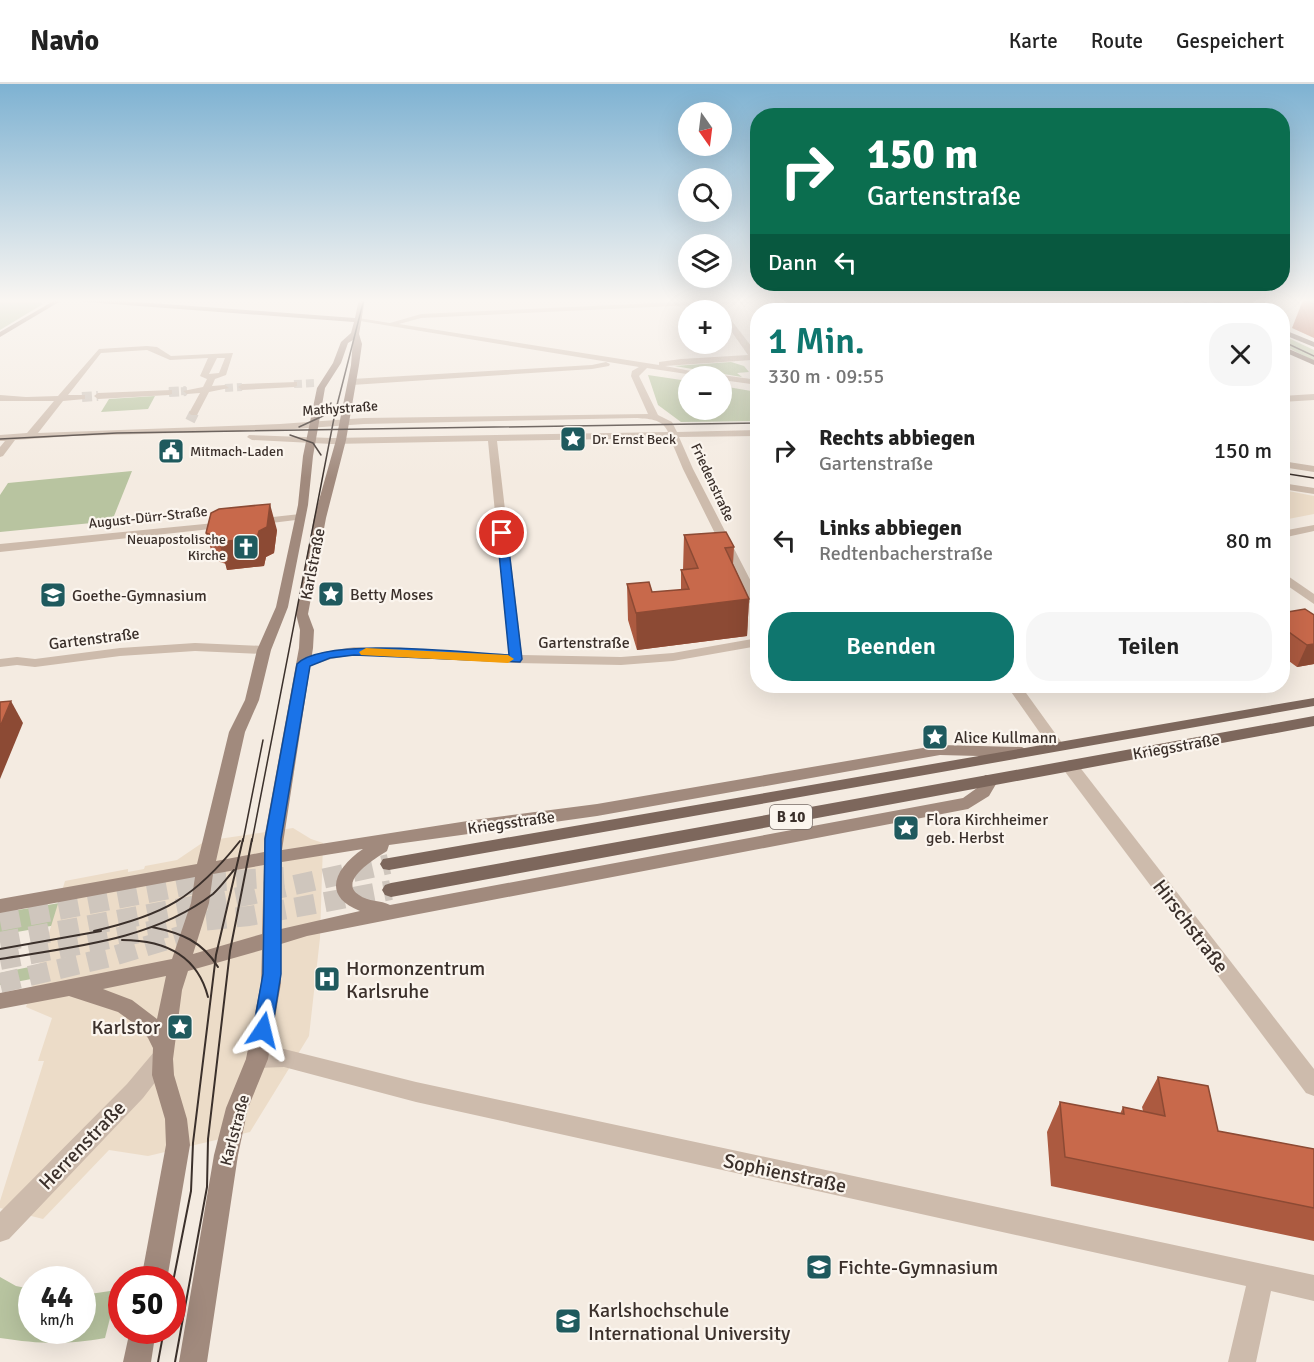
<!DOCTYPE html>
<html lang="de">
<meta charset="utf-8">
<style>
:root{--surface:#fff;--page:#f6f6f6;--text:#222;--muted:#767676;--line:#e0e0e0;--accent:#0f766e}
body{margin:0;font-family:Signika,sans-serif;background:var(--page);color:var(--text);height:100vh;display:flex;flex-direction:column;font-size:22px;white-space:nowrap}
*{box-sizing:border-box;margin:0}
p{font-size:20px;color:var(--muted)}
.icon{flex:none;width:33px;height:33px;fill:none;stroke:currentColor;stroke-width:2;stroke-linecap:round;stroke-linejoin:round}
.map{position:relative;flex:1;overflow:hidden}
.panel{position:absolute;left:750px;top:219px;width:540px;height:390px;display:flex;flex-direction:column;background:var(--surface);border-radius:24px;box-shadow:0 6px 24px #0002}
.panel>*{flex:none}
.banner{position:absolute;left:750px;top:24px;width:540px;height:183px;border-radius:24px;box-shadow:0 6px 24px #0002;background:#0b6e4f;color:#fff;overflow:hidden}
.needle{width:39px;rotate:166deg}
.fabs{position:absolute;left:678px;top:18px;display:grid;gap:12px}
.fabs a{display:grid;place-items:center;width:54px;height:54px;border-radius:50%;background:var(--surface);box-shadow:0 6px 24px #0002;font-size:30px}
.speed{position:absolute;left:18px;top:1182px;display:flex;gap:12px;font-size:30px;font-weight:700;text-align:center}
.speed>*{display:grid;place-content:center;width:78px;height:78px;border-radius:50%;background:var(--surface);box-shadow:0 6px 24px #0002;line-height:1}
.speed small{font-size:15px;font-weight:400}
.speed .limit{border:9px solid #d22;background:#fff;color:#111}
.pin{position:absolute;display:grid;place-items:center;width:51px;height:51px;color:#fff;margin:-26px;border:3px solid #fff;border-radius:50%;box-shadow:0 2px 6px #0007}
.me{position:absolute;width:66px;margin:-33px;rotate:10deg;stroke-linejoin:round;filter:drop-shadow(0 0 4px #0008)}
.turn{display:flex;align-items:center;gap:21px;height:126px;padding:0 18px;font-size:27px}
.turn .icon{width:78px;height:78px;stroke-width:2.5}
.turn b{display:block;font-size:42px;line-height:51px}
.then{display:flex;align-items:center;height:57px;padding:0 18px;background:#0003;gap:12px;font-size:22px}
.round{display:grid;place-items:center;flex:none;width:63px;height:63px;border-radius:24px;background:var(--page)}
.headline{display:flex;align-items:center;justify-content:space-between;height:102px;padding:0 18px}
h1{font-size:36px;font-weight:600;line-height:45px;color:var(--accent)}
.primary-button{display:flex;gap:12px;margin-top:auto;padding:12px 18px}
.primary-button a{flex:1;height:69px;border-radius:24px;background:var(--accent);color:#fff;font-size:24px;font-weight:600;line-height:69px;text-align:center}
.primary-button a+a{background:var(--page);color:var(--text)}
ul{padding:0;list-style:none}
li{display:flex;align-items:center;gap:18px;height:90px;padding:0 18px}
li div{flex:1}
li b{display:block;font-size:22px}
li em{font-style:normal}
header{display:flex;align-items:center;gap:36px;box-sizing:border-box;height:84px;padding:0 30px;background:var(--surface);border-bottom:2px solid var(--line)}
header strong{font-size:28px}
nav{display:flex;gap:33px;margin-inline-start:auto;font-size:21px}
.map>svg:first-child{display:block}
</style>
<header>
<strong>Navio</strong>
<nav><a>Karte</a><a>Route</a><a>Gespeichert</a></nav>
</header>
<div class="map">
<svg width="1314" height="1278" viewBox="0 0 1314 1278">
<rect width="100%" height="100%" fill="#f4ebe1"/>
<g fill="#b8c4a0">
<polygon points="9,215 34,217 43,220 0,246 0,216"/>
<polygon points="1282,251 1314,266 1314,277 1283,261"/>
<polygon points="731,278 744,282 749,288 737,289 742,293 674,282"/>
<polygon points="648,291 688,297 688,326 722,326 722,302 757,308 757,337 681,338 658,321"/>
<polygon points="155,312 148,325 101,328 109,315"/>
<polygon points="132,387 112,437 0,448 0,411 8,399"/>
<polygon points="137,806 62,840 0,851 0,829"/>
<polygon points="120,878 0,901 0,889 44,880"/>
<path d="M0,1193l16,9 15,3 1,41h50l1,-35 34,-5 -12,48c-40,7 -65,6 -105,0z"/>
</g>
<g fill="#ecdcc8">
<polygon points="1283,406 1314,412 1314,430 1283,436"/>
<polygon points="293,744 311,755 323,759 320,854 309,952 250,1048 148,1072 109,1066 43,1135 0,1124 0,1117 44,977 38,977 52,934 26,923 65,797 128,785 128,788 144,785 145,782 177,776 205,757"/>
</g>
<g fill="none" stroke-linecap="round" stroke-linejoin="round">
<g stroke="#cfc6bd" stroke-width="8" stroke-dasharray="8 4" stroke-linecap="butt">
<polyline points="294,300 316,299"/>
<polyline points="225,304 242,303"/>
<polyline points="169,308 187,307"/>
</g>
<g stroke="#cfc6bd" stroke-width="10" stroke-dasharray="10 4.5" stroke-linecap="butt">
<polyline points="169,308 186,307"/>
<polyline points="82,313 98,312"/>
<polyline points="190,337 194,329"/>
</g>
<g stroke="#cfc6bd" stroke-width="20" stroke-dasharray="20 10" stroke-linecap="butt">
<polyline points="0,837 206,798 284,793"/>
<polyline points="0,858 250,811 389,780"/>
<polyline points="0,876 202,837 249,832 391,806"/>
<polyline points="0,899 110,873 197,847"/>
</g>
<g fill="#cdbbac" fill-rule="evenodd">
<path d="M740,215h41l-3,2 -357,17 -22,6 260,41v-3l22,-3 67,-4 -26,-37v-6h3l33,43v10l-6,-5 -87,6 52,10h-17l-53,-8 -8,8 19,39 14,7 5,10 81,-2v6l-79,1 14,32 65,126v17l-6,-4 -69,-139 -13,-31 -173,3 25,214 99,2 52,-4 85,-15v8l-85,15 -52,4 -105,-2 -162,-8 -23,4 -27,9 -7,-4 2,-3 24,-9 31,-5 155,8 -21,-214 -156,3 -80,-4 -5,-3 2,-2 83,3 336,-6c-6,-14 -20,-13 -33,-14l-271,6 -84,6 -208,6 -57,4 -12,16 -3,1v-10l5,-6h-5v-6l27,-2 27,-32h-54v-6l26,2 32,-1 41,-47 48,-3 10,1 14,9 62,-3 -7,22 -11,4 -3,7 13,-1 4,3 -20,4 -12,23h-6l-2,-2 11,-20 -13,1 -4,-3 20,-4 4,-8 -7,-3 8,-18 -38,2 -23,-10 -46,3 -33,42h17v4l-22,2 -25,32 242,-9 84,-6 284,-4 -17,-38 1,-5 7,-4 -285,-47 4,-2 32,5 31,-9zM217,274h8l-6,15 -10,1z"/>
<polygon points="823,215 830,215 843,226 835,226"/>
<polygon points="932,215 938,215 941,226 935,226"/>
<polygon points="1076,215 1084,215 1105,226 1096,226"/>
<polygon points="606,278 610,280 609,282 592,285 352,301 348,298 352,295 592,281"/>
<polygon points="722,291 758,296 758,301 722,296 722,292 719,292"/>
<polygon points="297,298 297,302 294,303 242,306 238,303 242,300"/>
<polygon points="172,306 172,310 169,311 98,315 94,312 98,309"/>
<polygon points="1314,310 1314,316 1282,318 1282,312"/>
<polygon points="1282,377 1314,382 1314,388 1282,383"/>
<polygon points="1282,399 1314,404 1314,410 1282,405"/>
<polygon points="300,430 304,431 304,435 255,441 249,438 255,435"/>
<polygon points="225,438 231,441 229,443 0,468 0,460"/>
<polygon points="1314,441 1314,447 1282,454 1282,447"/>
<polygon points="1282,488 1314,510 1314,520 1282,498"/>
<polygon points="195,559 264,562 271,566 264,570 195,567 120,572 35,583 17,581 0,583 0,575 17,573 35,575 120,564"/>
<polygon points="1007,602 1021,602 1065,663 1062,666 1052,666"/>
<polygon points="1069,676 1075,677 1314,985 1314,1012 1306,1009 1063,685 1061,681"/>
<polygon points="284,965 416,998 1314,1191 1314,1217 1271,1207 1256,1278 1228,1278 1246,1202 416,1018 284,983 257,984 249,982 246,975 249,968 257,966"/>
<polygon points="162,966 170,968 173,975 143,1014 9,1155 0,1158 0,1128 127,1000 154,968"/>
</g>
<g fill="#a18a7d" fill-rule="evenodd">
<polygon points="57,215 64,215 0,253 0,248"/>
<path d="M70,215h27l258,19 4,-19h6l-6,35 3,10 -3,21 -13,75 -20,78 -18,96 6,16 -1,18 -31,202 192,-30 123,-16 343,-59 82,2 8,5 -8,5 -82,-2 -343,61 -208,29 -2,6c-11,7 -50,30 -28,44 9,7 22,5 31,10l573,-107 14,-10 8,-13h12l2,4 -10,17 -21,13 -570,109 -91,18 -26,8v39l-13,76 -20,49 -10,47 -31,207h-28l35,-207 12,-47 20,-49 15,-76 1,-33 -74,21 -6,19 -9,69 1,16 13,44 3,26 -23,135h-26l25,-135 -1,-26 -13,-44 1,-27 -5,-10 -9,-11 -21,-15 -49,-16 -69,13v-16l172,-34 19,-56 4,-26 -195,36v-14l197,-35 32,-132 16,-32 12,-50 19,-43 22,-102 5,-49 14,-68 16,-25 8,-21 10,-9 3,-11 -281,-21zM353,256l-2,25 -15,75 -22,78 -18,96 4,16 -1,18 -35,191v13l-48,9 29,-129 14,-32 12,-50 17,-43 20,-102 5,-49 12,-68 16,-25 7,-20zM363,765c-28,19 -42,47 -3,62l-79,18 1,-67zM264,781l-2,69 -69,20 16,-51 4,-29zM166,892l-9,43 -25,-19 -29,-11z"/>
<polygon points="130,1246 156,1246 151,1278 123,1278"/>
</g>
<g fill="#7d675c" fill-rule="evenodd">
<polygon points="1177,215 1185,215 1205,226 1197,226"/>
<polygon points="1206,215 1214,215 1239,226 1230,226"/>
<polygon points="1282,245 1314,258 1314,263 1282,250"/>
<polygon points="1282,262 1314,276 1314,281 1282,267"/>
<polygon points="1314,614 1314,622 389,786 383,785 380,780 383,775 389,774"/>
<polygon points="1314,632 1314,642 391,813 385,811 382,806 385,801 391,799"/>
</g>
<g stroke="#3b302b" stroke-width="1.5">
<polyline points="1197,215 1222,226"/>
<polyline points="1282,257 1314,272"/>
<polyline points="299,343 323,332 331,319"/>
<polyline points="290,351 313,359 321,371"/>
<polyline points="0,355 117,349 758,339"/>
<polyline points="1282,389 1314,394"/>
<polyline points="243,757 263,656"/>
<polyline points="252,757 335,329 364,215"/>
</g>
<g stroke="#3b302b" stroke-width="2">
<path d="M152,843c29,6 50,14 66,40"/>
<path d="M94,847c70,-16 101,-33 146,-90"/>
<path d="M122,856c42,0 75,14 86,57"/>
<polyline points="0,865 101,847"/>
<path d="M0,875c72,-12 153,-19 213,-65 8,-7 14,-16 21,-24"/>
<polyline points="172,1203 191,1107 193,1059 216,871 243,755"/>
<polyline points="158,1278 164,1246"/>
<polyline points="175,1278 207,1103 208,1055 230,867 252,755"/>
</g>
</g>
<g fill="#ac5a40">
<polygon points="1314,215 1314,254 1292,244 1303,216"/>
<polygon points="277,446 274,469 266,473 264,482 227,486 226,480 214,476 206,449"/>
<polygon points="684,451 734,463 733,480 749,515 747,552 637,566 628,536 627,500 652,508 681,506 681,486 683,486"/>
<polygon points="1305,525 1314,580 1297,583 1282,572 1282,529"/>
<polygon points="1158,993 1218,1047 1314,1065 1314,1157 1051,1102 1047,1048 1060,1018 1120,1030 1123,1023 1143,1027 1142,1023"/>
</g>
<g fill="#8c4a34">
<polygon points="270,420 277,446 274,469 266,473 264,482 227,486 219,458 259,447"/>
<polygon points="749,515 747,552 637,566 636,529"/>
<polygon points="1314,560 1314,580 1297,583 1307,561"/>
<polygon points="11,617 23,639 0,695 0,643"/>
</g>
<g fill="#c8694b" stroke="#8c4a34" stroke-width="1.5">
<polygon points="1314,215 1314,220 1303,216"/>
<polygon points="270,420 267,443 259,447 257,454 219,458 220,454 206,449 211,429 219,425"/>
<polygon points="726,448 734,463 725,464 749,515 636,529 627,500 649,498 652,508 689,505 681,486 698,484 684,451"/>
<polygon points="1305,525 1314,531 1314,560 1307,561 1282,543 1282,529"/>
<polygon points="11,617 0,643 0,618"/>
<polygon points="1158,993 1208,1002 1218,1047 1314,1065 1314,1124 1065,1073 1060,1018 1124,1030 1123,1023 1165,1032"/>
</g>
<linearGradient id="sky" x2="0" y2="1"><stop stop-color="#7eb2d2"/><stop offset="0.55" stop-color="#faf6f2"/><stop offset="1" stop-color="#faf6f2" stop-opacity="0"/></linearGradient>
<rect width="1314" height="394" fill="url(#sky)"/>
<path fill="#1a73e8" stroke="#114b97" stroke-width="1.5" d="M502,446l5,3 15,126 -2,3 -166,-7 -24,3 -20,8 -29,173v135l-9,56 -3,6 -6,2 -7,-2 -3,-6 10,-56 2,-135 32,-175c28,-28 170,-11 212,-9l-12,-122z"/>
<polygon fill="#f59e0b" points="366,564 508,571 514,575 508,579 361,571 359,568"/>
<defs>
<symbol id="sight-square" viewBox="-11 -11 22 22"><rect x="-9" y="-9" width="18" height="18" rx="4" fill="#1f5a5e" stroke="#fbf5ee"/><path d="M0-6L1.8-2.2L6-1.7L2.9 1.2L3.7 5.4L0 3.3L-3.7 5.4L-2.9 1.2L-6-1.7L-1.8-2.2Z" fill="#fff"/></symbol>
<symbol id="civic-square" viewBox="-11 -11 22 22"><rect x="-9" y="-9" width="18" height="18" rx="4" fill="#1f5a5e" stroke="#fbf5ee"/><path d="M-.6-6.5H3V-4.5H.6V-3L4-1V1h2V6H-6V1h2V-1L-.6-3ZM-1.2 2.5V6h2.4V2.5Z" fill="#fff"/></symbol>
<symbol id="church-square" viewBox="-11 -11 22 22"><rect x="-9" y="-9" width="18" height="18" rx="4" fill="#1f5a5e" stroke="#fbf5ee"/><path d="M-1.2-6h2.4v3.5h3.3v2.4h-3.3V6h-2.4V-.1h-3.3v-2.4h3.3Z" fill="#fff"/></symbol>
<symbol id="school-square" viewBox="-11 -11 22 22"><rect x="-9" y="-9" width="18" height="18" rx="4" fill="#1f5a5e" stroke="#fbf5ee"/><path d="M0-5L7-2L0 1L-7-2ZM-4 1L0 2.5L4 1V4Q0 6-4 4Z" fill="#fff"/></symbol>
<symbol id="hospital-square" viewBox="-11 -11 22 22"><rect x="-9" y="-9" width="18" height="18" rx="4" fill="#1f5a5e" stroke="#fbf5ee"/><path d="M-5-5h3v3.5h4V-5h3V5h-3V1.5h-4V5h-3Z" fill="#fff"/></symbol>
<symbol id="university-square" viewBox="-11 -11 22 22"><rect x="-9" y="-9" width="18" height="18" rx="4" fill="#1f5a5e" stroke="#fbf5ee"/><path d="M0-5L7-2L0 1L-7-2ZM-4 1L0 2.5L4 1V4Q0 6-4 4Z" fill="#fff"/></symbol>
</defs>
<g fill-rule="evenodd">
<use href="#sight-square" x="558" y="340" width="30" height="30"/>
<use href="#civic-square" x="156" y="352" width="30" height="30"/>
<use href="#church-square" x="231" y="448" width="30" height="30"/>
<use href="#sight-square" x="316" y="495" width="30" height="30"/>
<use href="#school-square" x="38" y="496" width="30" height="30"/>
<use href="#sight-square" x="920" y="638" width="30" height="30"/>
<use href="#sight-square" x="891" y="729" width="30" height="30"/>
<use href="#hospital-square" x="312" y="880" width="30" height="30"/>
<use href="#sight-square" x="165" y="928" width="30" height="30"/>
<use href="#school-square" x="804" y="1168" width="30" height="30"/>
<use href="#university-square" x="553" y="1222" width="30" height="30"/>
</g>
<g text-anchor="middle" stroke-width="4.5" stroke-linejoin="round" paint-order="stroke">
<g font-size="14" fill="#3b302b" stroke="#fbf5ee">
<text transform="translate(340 324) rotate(-4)" y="5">Mathystraße</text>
<text transform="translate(713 398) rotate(65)" y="5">Friedenstraße</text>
<text transform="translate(148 433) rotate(-6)" y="5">August-Dürr-Straße</text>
</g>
<g font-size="14" fill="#3b302b" stroke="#fbf5ee" text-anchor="start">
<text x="592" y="360">Dr. Ernst Beck</text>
<text x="190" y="372">Mitmach-Laden</text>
<text x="226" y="460" text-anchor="end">Neuapostolische<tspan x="226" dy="16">Kirche</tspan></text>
</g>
<rect fill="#fbf5ee" stroke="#756b66" stroke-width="1.5" x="770" y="721" width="42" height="24" rx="4.5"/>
<g font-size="15" font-weight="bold" fill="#3b302b">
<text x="791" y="738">B 10</text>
</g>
<g font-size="16" fill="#3b302b" stroke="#fbf5ee">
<text transform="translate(312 480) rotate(-79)" y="6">Karlstraße</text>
<text transform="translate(94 554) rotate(-7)" y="6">Gartenstraße</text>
<text x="584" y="564">Gartenstraße</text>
<text transform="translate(1176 662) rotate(-10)" y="6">Kriegsstraße</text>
<text transform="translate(511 738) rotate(-8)" y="6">Kriegsstraße</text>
<text transform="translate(234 1046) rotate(-75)" y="6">Karlstraße</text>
</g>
<g font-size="16" fill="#3b302b" stroke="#fbf5ee" text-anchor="start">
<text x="350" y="516">Betty Moses</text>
<text x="72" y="517">Goethe-Gymnasium</text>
<text x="954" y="659">Alice Kullmann</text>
<text x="926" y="741">Flora Kirchheimer<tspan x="926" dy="18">geb. Herbst</tspan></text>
</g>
<g font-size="20" fill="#3b302b" stroke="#fbf5ee">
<text transform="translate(1191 842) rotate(53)" y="7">Hirschstraße</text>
<text transform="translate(82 1061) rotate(-46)" y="7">Herrenstraße</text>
<text transform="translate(785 1089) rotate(12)" y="7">Sophienstraße</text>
</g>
<g font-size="20" fill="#3b302b" stroke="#fbf5ee" text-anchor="start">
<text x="346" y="891">Hormonzentrum<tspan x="346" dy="23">Karlsruhe</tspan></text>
<text x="160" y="950" text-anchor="end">Karlstor</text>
<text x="838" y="1190">Fichte-Gymnasium</text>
<text x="588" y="1233">Karlshochschule<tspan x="588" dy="23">International University</tspan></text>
</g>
</g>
</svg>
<div class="fabs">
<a><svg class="needle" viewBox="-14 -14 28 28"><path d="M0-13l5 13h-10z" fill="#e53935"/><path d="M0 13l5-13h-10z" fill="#767676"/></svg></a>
<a><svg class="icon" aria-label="search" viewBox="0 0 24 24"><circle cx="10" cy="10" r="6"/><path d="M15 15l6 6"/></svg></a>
<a><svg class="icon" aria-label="layers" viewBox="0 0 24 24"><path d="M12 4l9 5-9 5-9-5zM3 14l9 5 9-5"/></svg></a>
<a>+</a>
<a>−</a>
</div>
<div class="speed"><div>44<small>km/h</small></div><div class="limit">50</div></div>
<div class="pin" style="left:502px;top:449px;background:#d93025"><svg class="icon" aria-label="arrive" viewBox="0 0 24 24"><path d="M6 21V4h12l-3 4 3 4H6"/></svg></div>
<svg class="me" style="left:263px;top:946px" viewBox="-20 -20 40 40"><path d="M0-17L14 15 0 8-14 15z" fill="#1a73e8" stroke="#fff" stroke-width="4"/></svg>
<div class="banner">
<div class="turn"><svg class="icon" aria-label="right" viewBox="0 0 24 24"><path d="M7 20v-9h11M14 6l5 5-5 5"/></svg><div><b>150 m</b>Gartenstraße</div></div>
<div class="then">Dann<svg class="icon" aria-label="left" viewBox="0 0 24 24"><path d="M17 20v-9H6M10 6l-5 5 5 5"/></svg></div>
</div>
<section class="panel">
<div class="headline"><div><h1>1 Min.</h1><p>330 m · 09:55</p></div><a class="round"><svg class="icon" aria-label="close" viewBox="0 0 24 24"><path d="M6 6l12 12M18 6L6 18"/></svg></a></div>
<ul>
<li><svg class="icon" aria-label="right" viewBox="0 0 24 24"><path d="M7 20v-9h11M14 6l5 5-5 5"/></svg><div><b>Rechts abbiegen</b><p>Gartenstraße</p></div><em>150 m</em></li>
<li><svg class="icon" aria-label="left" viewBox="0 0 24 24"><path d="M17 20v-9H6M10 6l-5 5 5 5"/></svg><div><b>Links abbiegen</b><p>Redtenbacherstraße</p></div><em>80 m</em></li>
</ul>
<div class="primary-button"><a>Beenden</a><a>Teilen</a></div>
</section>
</div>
